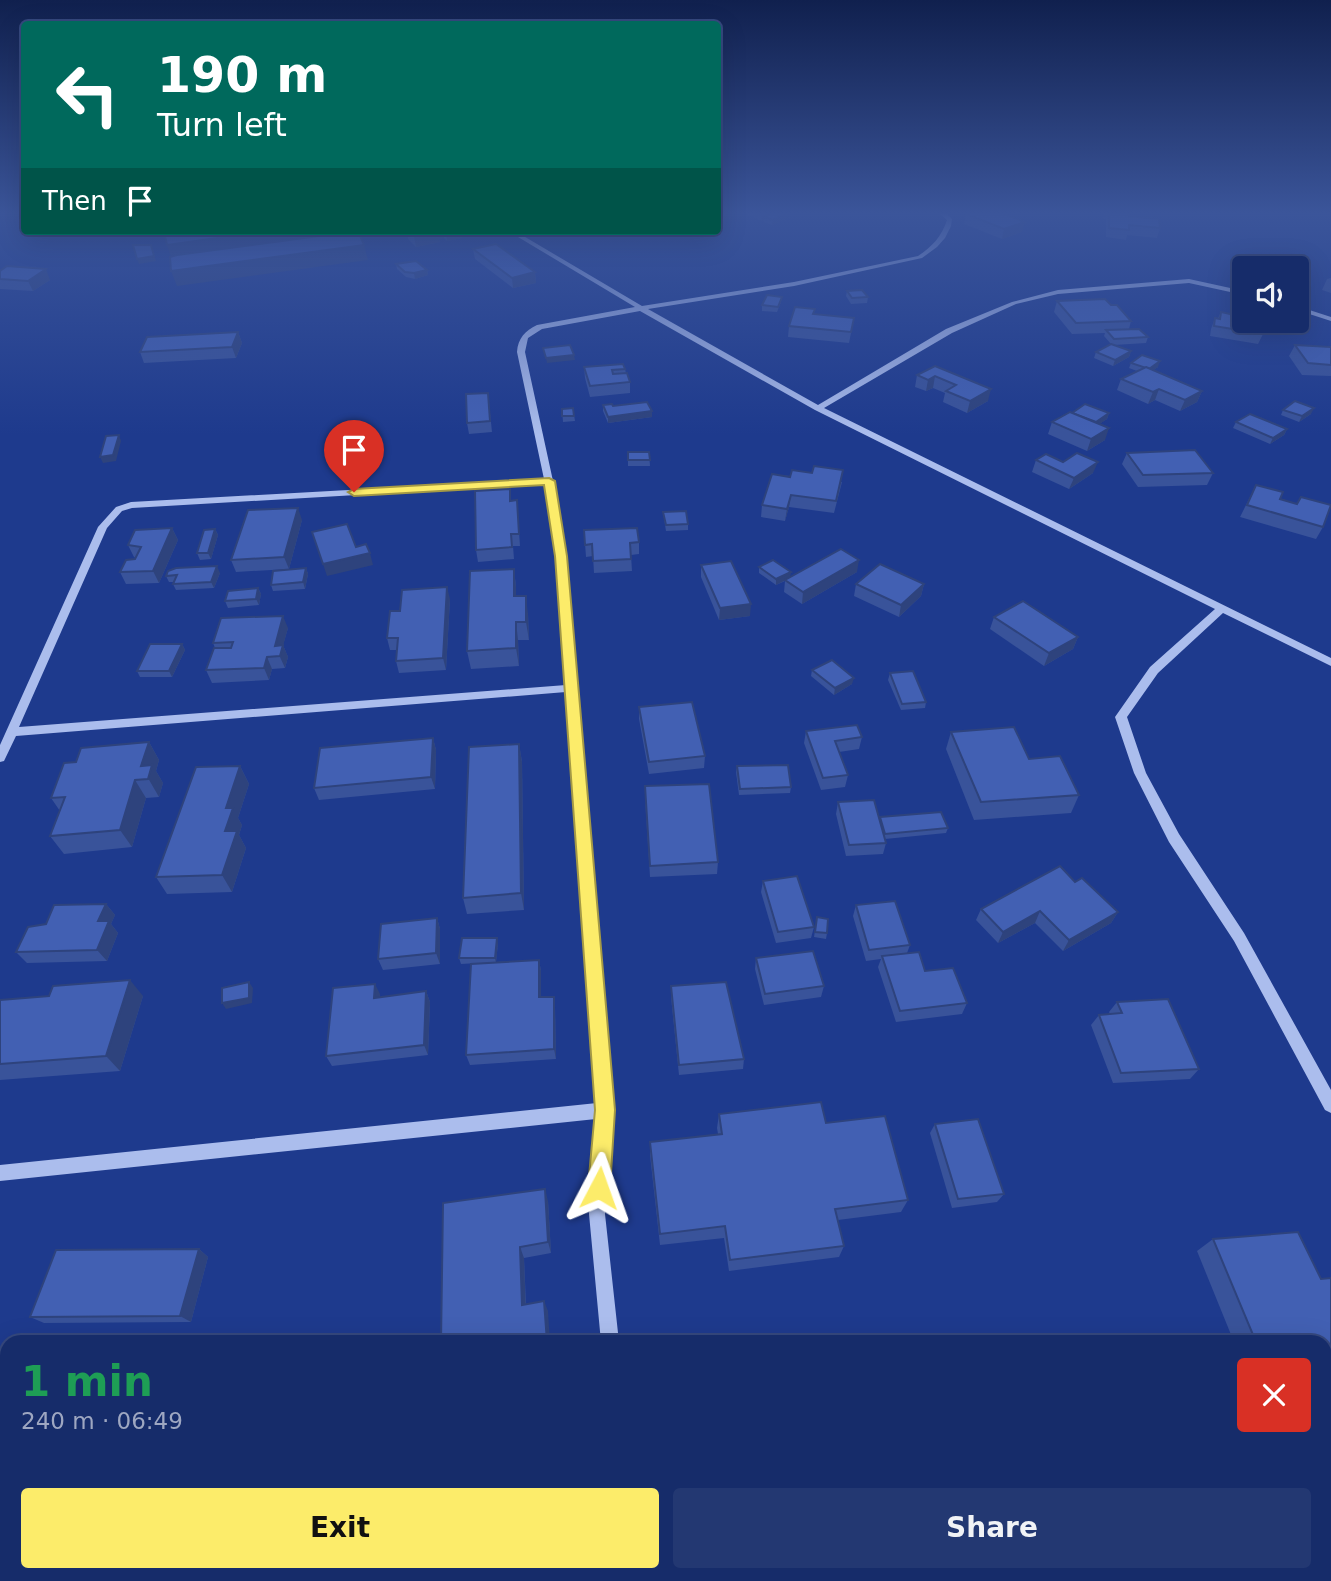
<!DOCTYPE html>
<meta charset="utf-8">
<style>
:root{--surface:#162c6a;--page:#233872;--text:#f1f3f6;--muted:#9ea7c1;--line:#35487e;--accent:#fcec6a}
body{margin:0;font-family:"DejaVu Sans",sans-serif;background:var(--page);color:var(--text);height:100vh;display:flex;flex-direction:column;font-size:26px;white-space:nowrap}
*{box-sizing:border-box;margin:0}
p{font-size:23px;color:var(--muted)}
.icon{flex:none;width:38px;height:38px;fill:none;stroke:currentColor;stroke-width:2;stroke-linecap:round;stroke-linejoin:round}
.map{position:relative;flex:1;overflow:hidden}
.side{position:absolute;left:0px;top:1335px;width:1332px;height:247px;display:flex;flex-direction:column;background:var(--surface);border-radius:21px 21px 0 0;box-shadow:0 7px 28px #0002,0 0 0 2px var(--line)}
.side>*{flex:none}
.guide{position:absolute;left:21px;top:21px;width:700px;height:214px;border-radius:7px;box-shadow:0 7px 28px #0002,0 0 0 2px var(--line);background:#00695c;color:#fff;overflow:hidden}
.buttons{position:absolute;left:1232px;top:256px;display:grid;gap:14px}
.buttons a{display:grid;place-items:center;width:77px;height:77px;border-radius:7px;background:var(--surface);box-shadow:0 7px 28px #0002,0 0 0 2px var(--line);font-size:35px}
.pin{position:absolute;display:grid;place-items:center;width:60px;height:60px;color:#fff;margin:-72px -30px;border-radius:50% 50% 50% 0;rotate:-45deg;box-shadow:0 0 7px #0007}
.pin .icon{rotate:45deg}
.me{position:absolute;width:77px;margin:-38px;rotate:4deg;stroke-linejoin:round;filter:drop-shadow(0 0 5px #0008)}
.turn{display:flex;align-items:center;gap:24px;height:147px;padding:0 21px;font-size:32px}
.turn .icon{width:91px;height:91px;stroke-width:2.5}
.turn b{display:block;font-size:49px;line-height:60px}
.then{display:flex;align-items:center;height:66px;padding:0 21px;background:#0003;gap:14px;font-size:26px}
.round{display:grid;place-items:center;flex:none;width:74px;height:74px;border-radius:7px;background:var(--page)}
.overview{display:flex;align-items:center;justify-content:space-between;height:119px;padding:0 21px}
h1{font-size:42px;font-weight:700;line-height:52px;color:#1e9e55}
.action{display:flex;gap:14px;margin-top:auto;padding:14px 21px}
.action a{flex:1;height:80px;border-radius:7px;background:var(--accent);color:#111;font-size:28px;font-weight:700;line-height:80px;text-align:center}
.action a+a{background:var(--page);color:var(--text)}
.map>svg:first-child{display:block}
</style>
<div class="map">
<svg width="1331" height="1581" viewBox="0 0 1331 1581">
<rect width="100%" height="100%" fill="#1e3a8d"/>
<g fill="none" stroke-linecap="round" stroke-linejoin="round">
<g fill="#abbded" fill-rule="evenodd">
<path d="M939,213h7l6,6 -1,7 -6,12 -8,9 -15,11 -128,28 -146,23 170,96 128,-76 66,-27 46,-12 131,-11 55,12v4l-55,-12 -131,11 -42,10 -64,29 -128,75 507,250v8l-108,-53 -65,60 -31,44 19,56 33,61 65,99 87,157v23l-6,-3 -91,-169 -65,-99 -35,-69 -19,-56 35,-50 65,-58 -400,-199 -175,-99 -98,18 -14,9 -3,14 28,129 13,75 47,554 -8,104 14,128h-18l-12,-128 7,-95 -596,62v-16l597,-62 -31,-411 -550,44 -12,25 -4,1v-17l98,-218 18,-20 15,-5 413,-23 -27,-127c1,-14 8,-21 20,-27l98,-18 -127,-76h7l127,75 152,-24 124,-26c14,-9 24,-20 29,-36zM545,484l11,72 10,129 -547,42 88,-199 15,-17 10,-3z"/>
<polygon points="1297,306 1331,317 1331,321 1297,310"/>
<polygon points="1331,1485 1331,1505 1325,1506 1325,1486"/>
<rect x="613" y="1575" width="20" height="6"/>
</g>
</g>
<g fill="#39539a">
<polygon points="744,213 790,213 790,217 772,225 764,222 764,220 762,221"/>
<polygon points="1103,213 1129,213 1129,216 1160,228 1157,238 1127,235 1126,240 1106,237 1106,219 1103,219"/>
<polygon points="966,214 1022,232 1002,239 964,224"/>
<polygon points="407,231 461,231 462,235 462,238 447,241 444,238 439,239 440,242 416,247 408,239"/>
<polygon points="473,249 535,272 536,283 513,288 475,259"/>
<polygon points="396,264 427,270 428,275 415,279 406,277 397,269"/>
<polygon points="0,271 50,280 33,291 0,289"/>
<polygon points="1331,278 1331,293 1322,290 1327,279"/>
<polygon points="847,291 868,297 867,303 851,304 846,296"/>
<polygon points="1057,301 1111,305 1131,321 1129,329 1148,337 1146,343 1114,345 1131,351 1129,357 1113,366 1094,358 1096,352 1111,344 1104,336 1105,333 1072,334 1054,312"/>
<polygon points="781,302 777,312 762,311 762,305"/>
<polygon points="1221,312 1263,334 1258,344 1210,336 1211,329 1215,318 1218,318"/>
<polygon points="814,315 854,318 849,343 788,337 789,326"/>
<polygon points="238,332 242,343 236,358 144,363 140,352"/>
<polygon points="1295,345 1331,347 1331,376 1302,375 1289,356"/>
<polygon points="1131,363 1158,367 1153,370 1202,391 1197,402 1180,411 1155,400 1148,404 1117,390 1121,379 1137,371 1129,368"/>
<polygon points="935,366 988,401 967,413 943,402 945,393 933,388 926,391 915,387 917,375"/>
<polygon points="584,367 625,369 626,373 630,382 630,393 590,397 585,378"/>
<polygon points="488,393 492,432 469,434 467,423"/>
<polygon points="603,405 652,411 652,417 608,423 603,411"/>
<polygon points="573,408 575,421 563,422 562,409"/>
<polygon points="1283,410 1311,414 1299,422 1281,415"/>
<polygon points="1072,413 1109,413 1107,419 1099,424 1105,440 1087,451 1048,434 1052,422"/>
<polygon points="1236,422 1287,429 1284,435 1270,444 1233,428"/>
<polygon points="628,452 649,452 650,466 628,466"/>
<polygon points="1127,453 1213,473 1207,485 1138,487 1122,464"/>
<polygon points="1036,460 1063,462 1093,473 1069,489 1032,472"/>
<polygon points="772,474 842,482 834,513 789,507 785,521 761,517 762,505"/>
<polygon points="1256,485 1280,499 1297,504 1301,497 1323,527 1316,539 1240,517"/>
<polygon points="517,500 520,546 513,546 514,559 478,562 476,550"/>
<polygon points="663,512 688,524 688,530 666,531"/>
<polygon points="302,520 289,569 236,572 231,560"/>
<polygon points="172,528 178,540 159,583 126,584 120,572 136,558 134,557 128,545"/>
<polygon points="215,529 218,535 211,559 200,560 197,553"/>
<polygon points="584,530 639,542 639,554 631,555 632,571 594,573 593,556 586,557"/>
<polygon points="701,565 750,616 719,620 701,577"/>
<polygon points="759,567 790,578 857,572 802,604 784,592 785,581 776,585 759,573"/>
<polygon points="306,568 308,574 305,589 273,591 271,585"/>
<polygon points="514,569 516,587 516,596 528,614 529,640 518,640 519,666 471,669 467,651"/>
<polygon points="220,573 214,588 176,590 173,584 174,582 169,582 166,576"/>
<polygon points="856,584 924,584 921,596 899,617 854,596"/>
<polygon points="258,588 261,594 259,605 228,608 225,601"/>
<polygon points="450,599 446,670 399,673 396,661 397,650 390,650 387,638 400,611"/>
<polygon points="994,617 1078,637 1073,649 1044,666 990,629"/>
<polygon points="288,628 283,645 288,657 285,668 272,669 269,680 212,683 206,670 215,648 213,643"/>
<polygon points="182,644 185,650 172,677 140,677 137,671"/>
<polygon points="812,670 852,684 834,695 811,676"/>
<polygon points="890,673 926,702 925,708 901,710 888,680"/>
<polygon points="639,707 705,756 704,768 649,774 639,719"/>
<polygon points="806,731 862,737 859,749 839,752 848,775 845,787 821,790 804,743"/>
<polygon points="951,732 1029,759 1079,795 1071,813 974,820 946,749"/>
<polygon points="433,738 436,750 435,789 319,800 314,788"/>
<polygon points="149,742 159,760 156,771 163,783 159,797 146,798 132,847 64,854 50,836 60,811 51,798 76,762"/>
<polygon points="519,744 522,762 524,910 467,914 463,898"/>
<polygon points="240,766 249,784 238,818 242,825 239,835 246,848 232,892 167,894 156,877"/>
<polygon points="737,766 791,787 790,793 739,795 736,772"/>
<polygon points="645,798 718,862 717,874 650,877"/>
<polygon points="838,802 880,818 948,828 946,833 885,839 886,843 883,854 846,856 836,814"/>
<polygon points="763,881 814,927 811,938 776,943 761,892"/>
<polygon points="1075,882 1118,912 1111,923 1063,951 1035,923 998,943 976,920 981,909"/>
<polygon points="106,904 115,915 111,924 118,933 107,961 27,963 16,952 46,924"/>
<polygon points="856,905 910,945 907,953 925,971 967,1003 962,1014 896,1022 878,967 881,959 866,961 853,916"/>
<polygon points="817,917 827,933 826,939 814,937"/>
<polygon points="437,918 440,929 440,964 383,970 378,959"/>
<polygon points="498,943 496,962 539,960 541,971 541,997 554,997 555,1007 556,1059 470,1065 466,1055 478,963 461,964 459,958"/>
<polygon points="756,958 824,986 821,997 764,1005 755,969"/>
<polygon points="671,986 744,1059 743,1069 679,1075 671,997"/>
<polygon points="426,991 430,1002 428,1055 332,1066 326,1056 380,994 380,997"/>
<polygon points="49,996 143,996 120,1071 0,1080 0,1000"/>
<polygon points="1117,1002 1199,1069 1190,1079 1113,1083 1091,1025 1099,1015 1110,1014 1109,1012"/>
<polygon points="719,1114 826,1123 908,1200 901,1212 838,1220 844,1246 839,1257 729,1271 724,1238 660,1245 650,1155 650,1142 718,1134 717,1128"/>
<polygon points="935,1124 1004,1194 997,1202 952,1208 930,1133"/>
<polygon points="548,1201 551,1253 524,1258 526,1304 548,1311 441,1342"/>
<polygon points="1213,1239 1321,1279 1331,1278 1331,1375 1325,1375 1325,1342 1234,1342 1197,1251"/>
<polygon points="199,1249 208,1257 191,1322 44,1323 30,1317"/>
<polygon points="1045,1575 1111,1575 1113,1581 1047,1581"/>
<polygon points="1286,1575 1325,1575 1331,1581 1288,1581"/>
</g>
<g fill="#2e437d">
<polygon points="721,213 726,213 726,217 718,222 718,217"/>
<polygon points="767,213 777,213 764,217 764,220 762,221 762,216"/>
<polygon points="787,213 790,213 790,217 772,225 773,220"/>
<polygon points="1025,222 1022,232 1002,239 1004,229"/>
<polygon points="266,231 328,231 329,237 172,260 167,245"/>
<polygon points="436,231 443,231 444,238 439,239 440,242 416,247 414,236"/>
<polygon points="446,231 461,231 462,238 447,241"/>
<polygon points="151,245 156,261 139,264 137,259"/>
<polygon points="364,245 368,260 177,286 171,271"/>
<polygon points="46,269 50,280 33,291 28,281"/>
<polygon points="427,270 428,275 415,279 414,273"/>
<polygon points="535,272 536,283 513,288 512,278"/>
<polygon points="238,332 242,343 236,358 232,347"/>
<polygon points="1131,351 1129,357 1113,366 1115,360"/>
<polygon points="574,355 575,360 547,363 546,358"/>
<polygon points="1160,361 1158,367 1147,375 1149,369"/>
<polygon points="935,376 933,388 926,391 928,380"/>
<polygon points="991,389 988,401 967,413 970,401"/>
<polygon points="1159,389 1155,400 1148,404 1153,392"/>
<polygon points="1202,391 1197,402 1180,411 1185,400"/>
<polygon points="1314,408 1311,414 1299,422 1302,416"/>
<polygon points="652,411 652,417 608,423 608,417"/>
<polygon points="1109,413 1107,419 1094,428 1096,422"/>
<polygon points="1109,428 1105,440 1087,451 1091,439"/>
<polygon points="1287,429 1284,435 1270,444 1273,438"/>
<polygon points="119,435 121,441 116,461 103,463 100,457"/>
<polygon points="1098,462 1093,473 1069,489 1074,478"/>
<polygon points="791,495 789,507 785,521 787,509"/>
<polygon points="298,508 302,520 289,569 284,557"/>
<polygon points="172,528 178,540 159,583 153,571"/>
<polygon points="215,529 218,535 211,559 208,553"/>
<polygon points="370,553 373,565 327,576 323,564"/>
<polygon points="859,560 857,572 802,604 803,592"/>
<polygon points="217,566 220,573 214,588 211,582"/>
<polygon points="306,568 308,574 305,589 303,582"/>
<polygon points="514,569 516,587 516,614 514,596"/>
<polygon points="791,572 790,578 776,585 776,579"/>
<polygon points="924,584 921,596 899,617 901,605"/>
<polygon points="447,587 450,599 446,670 443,658"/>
<polygon points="258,588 261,594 259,605 256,599"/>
<polygon points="526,596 528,614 529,640 526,622"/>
<polygon points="751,604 750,616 719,620 720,608"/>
<polygon points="283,616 288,628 283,646 283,645 288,657 285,668 275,646"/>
<polygon points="516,622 518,640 519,666 516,648"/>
<polygon points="1078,637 1073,649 1044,666 1049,653"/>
<polygon points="182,644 185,650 172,677 169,671"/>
<polygon points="267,657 272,669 269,680 264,668"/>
<polygon points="854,678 852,684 834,695 835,688"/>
<polygon points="433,738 436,750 435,789 431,777"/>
<polygon points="149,742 159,760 156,771 163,783 159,797 141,766"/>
<polygon points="519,744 522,762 524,910 521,893"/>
<polygon points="240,766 249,784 238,818 242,825 239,835 246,848 232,892 222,875 226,808"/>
<polygon points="135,780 146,798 132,847 120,830"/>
<polygon points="106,904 115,915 111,924 118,933 107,961 97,950 98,921"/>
<polygon points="1040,911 1035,923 998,943 1003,932"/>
<polygon points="1118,912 1111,923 1063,951 1069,940"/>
<polygon points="437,918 440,929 440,964 436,953"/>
<polygon points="497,938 498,943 496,963 495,958"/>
<polygon points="539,960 541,971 541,1008 539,997"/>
<polygon points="130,980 143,996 120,1071 106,1056"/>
<polygon points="249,982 253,988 252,1003 226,1009 222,1003"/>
<polygon points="375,984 380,994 379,1008 374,998"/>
<polygon points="426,991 430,1002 428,1055 424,1045"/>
<polygon points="554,997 555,1007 556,1059 554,1049"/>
<polygon points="545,1189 548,1201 551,1253 548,1242"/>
<polygon points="520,1247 524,1258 526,1315 522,1305"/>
<polygon points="199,1249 208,1257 191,1322 180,1316"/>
<polygon points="544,1301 548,1311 550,1342 547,1342"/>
</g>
<g fill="#4260b3" stroke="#2e437d" stroke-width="2">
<polygon points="773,213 787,213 773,220 764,217"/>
<polygon points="968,213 1002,213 1025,222 1004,229 966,214"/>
<polygon points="1109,213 1129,213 1129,216 1159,219 1160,228 1129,225 1129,230 1109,228"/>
<polygon points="164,231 266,231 167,245"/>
<polygon points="357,231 358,231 364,245 171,271 170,257 177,255"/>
<polygon points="408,231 437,231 438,232 414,236"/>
<polygon points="496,244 535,272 512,278 473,249"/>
<polygon points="133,245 151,245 154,256 137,259"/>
<polygon points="416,261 427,270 414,273 405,272 396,264"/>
<polygon points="7,266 46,269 28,281 0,279 0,271"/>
<polygon points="862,290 868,297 852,298 847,291"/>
<polygon points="767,295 782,297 778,307 762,305"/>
<polygon points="1105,299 1111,305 1117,305 1131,321 1076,323 1057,301"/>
<polygon points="795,307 815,309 813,314 854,318 851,332 789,326"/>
<polygon points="1221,312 1244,317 1244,320 1258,320 1264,321 1263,334 1214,326 1215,318 1220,319"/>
<polygon points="1139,329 1148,337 1114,339 1106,330"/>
<polygon points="238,332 232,347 140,352 147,337"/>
<polygon points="1111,344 1131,351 1115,360 1096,352"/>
<polygon points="570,345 574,355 546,358 543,348"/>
<polygon points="1295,345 1331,347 1331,365 1308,363"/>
<polygon points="1142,355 1160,361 1149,369 1131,363"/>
<polygon points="623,364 625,369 612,370 613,374 627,373 630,382 590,386 584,367"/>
<polygon points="935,366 991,389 970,401 946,391 956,385 935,376 928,380 917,375"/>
<polygon points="1146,367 1202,391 1185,400 1159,389 1153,392 1121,379"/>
<polygon points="488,393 490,421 467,423 466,394"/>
<polygon points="1295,401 1314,408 1302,416 1283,410"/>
<polygon points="647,402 652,411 608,417 603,405 612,404 613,406"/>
<polygon points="1085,404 1109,413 1096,422 1072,413"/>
<polygon points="573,408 574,416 562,416 562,409"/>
<polygon points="1070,412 1109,428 1091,439 1052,422"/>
<polygon points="1250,414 1287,429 1273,438 1236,422"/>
<polygon points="119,435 113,455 100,457 106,436"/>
<polygon points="1195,450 1213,473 1143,475 1127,453"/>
<polygon points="628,452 649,452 650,460 628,460"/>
<polygon points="1077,453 1098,462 1074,478 1036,460 1046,454 1063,462"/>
<polygon points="814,466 843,470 836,501 791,495 787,509 762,505 772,474 790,477 792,470 812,473"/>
<polygon points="1256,485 1283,492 1280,499 1297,504 1301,497 1331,505 1323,527 1247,505"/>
<polygon points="510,489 510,501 517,500 519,534 511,534 512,547 476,550 475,491"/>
<polygon points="298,508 284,557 231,560 248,510"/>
<polygon points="686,511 688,524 666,525 663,512"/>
<polygon points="347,524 356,547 366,544 370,553 323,564 312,532"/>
<polygon points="172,528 153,571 120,572 126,560 135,559 141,547 128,545 135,530"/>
<polygon points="637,528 639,542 630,543 631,559 593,561 592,544 585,545 584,530"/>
<polygon points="215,529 208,553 197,553 204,530"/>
<polygon points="841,549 859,560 803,592 785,580"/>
<polygon points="773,560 791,572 776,579 759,567"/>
<polygon points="731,561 751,604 720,608 701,565"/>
<polygon points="880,564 924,584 901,605 856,584"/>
<polygon points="217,566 211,582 173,584 177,575 166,576 168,571 176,568"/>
<polygon points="306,568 303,582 271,585 273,571"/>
<polygon points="514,569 514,596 526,596 526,622 516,622 516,648 467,651 470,571"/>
<polygon points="447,587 443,658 396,661 398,638 387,638 390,611 400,611 402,590"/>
<polygon points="258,588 256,599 225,601 228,591"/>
<polygon points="1023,601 1078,637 1049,653 994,617"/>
<polygon points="283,616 275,646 283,645 280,656 267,657 264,668 206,670 214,648 231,648 233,642 213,643 221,618"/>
<polygon points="150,644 182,644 169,671 137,671"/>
<polygon points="832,660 854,678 835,688 812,670"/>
<polygon points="913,671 926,702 902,704 890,673"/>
<polygon points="692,702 705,756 649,762 639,707"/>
<polygon points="857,725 862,737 835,741 848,775 823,778 806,731"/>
<polygon points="1014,727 1029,759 1060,756 1079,795 981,802 951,732"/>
<polygon points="433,738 431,777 314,788 320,748"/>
<polygon points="149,742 141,766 152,765 148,779 135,780 120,830 50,836 65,797 51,798 64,763 76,762 81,748"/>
<polygon points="519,744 521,893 463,898 469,747"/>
<polygon points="788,765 791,787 740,789 737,766"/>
<polygon points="240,766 226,808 233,808 225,831 237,831 222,875 156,877 196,767"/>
<polygon points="709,784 718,862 650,866 645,786"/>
<polygon points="874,800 886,843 849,845 838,802"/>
<polygon points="941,812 948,828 885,834 880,817"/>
<polygon points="1060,866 1075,882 1082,878 1118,912 1069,940 1040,911 1003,932 981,909"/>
<polygon points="797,876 814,927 778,932 763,881"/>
<polygon points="895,901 910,945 869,950 856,905"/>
<polygon points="106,904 98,921 109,921 97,950 16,952 28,927 46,924 54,905"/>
<polygon points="817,917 828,919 827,933 815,932"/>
<polygon points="437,918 436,953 378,959 381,924"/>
<polygon points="462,938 497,938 495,958 459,958"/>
<polygon points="813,951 824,986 765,994 756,958"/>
<polygon points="919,952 925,971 953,968 967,1003 900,1011 882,956"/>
<polygon points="539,960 539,997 554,997 554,1049 466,1055 471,964"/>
<polygon points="130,980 106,1056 0,1064 0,1000 49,996 53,986"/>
<polygon points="249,982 249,998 222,1003 222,988"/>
<polygon points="726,982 744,1059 679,1065 671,986"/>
<polygon points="375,984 374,998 426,991 424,1045 326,1056 333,988"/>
<polygon points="1168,999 1199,1069 1121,1073 1099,1015 1122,1013 1117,1002"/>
<polygon points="821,1102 826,1123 885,1116 908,1200 835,1209 844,1246 730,1260 725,1226 660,1234 650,1142 722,1134 719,1114"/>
<polygon points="978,1119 1004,1194 958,1199 935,1124"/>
<polygon points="545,1189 548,1242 520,1247 522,1305 544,1301 547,1342 441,1342 443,1203"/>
<polygon points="1298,1232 1321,1279 1331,1278 1331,1368 1325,1369 1325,1342 1256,1342 1213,1239"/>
<polygon points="199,1249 180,1316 30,1317 56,1250"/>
<polygon points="1331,1528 1331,1581 1312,1581 1309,1575 1325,1575 1325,1529"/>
<polygon points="887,1575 920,1575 921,1581 859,1581"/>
<polygon points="1002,1575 1010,1575 1012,1581 973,1581"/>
<polygon points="1055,1575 1111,1575 1113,1581 1057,1581"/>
</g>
<linearGradient id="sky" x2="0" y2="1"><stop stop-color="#10204e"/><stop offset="0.49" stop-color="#3b559a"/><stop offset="1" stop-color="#3b559a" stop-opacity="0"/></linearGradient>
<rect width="1331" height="435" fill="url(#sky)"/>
<polygon fill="#fcec6a" stroke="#a49945" stroke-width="2" points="549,478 555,481 567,556 615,1110 610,1188 607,1195 599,1199 591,1195 588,1188 595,1110 555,556 544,485 354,496 348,492 354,489"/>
</svg>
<div class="buttons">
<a><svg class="icon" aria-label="sound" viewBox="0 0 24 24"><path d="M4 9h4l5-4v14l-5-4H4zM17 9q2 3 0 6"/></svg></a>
</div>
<div class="pin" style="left:354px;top:492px;background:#d93025"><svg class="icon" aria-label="arrive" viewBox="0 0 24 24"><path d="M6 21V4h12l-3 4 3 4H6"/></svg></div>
<svg class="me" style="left:599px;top:1188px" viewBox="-20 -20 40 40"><path d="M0-17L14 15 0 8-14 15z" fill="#fcec6a" stroke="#fff" stroke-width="4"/></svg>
<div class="guide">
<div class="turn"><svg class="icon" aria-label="left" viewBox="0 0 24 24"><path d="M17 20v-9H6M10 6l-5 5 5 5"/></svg><div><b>190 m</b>Turn left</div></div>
<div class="then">Then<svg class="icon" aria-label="arrive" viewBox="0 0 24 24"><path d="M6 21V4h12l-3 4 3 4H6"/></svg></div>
</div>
<section class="side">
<div class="overview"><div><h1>1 min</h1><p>240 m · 06:49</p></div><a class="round" style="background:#d93025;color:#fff"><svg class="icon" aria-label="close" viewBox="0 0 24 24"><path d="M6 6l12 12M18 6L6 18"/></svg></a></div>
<div class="action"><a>Exit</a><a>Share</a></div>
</section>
</div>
